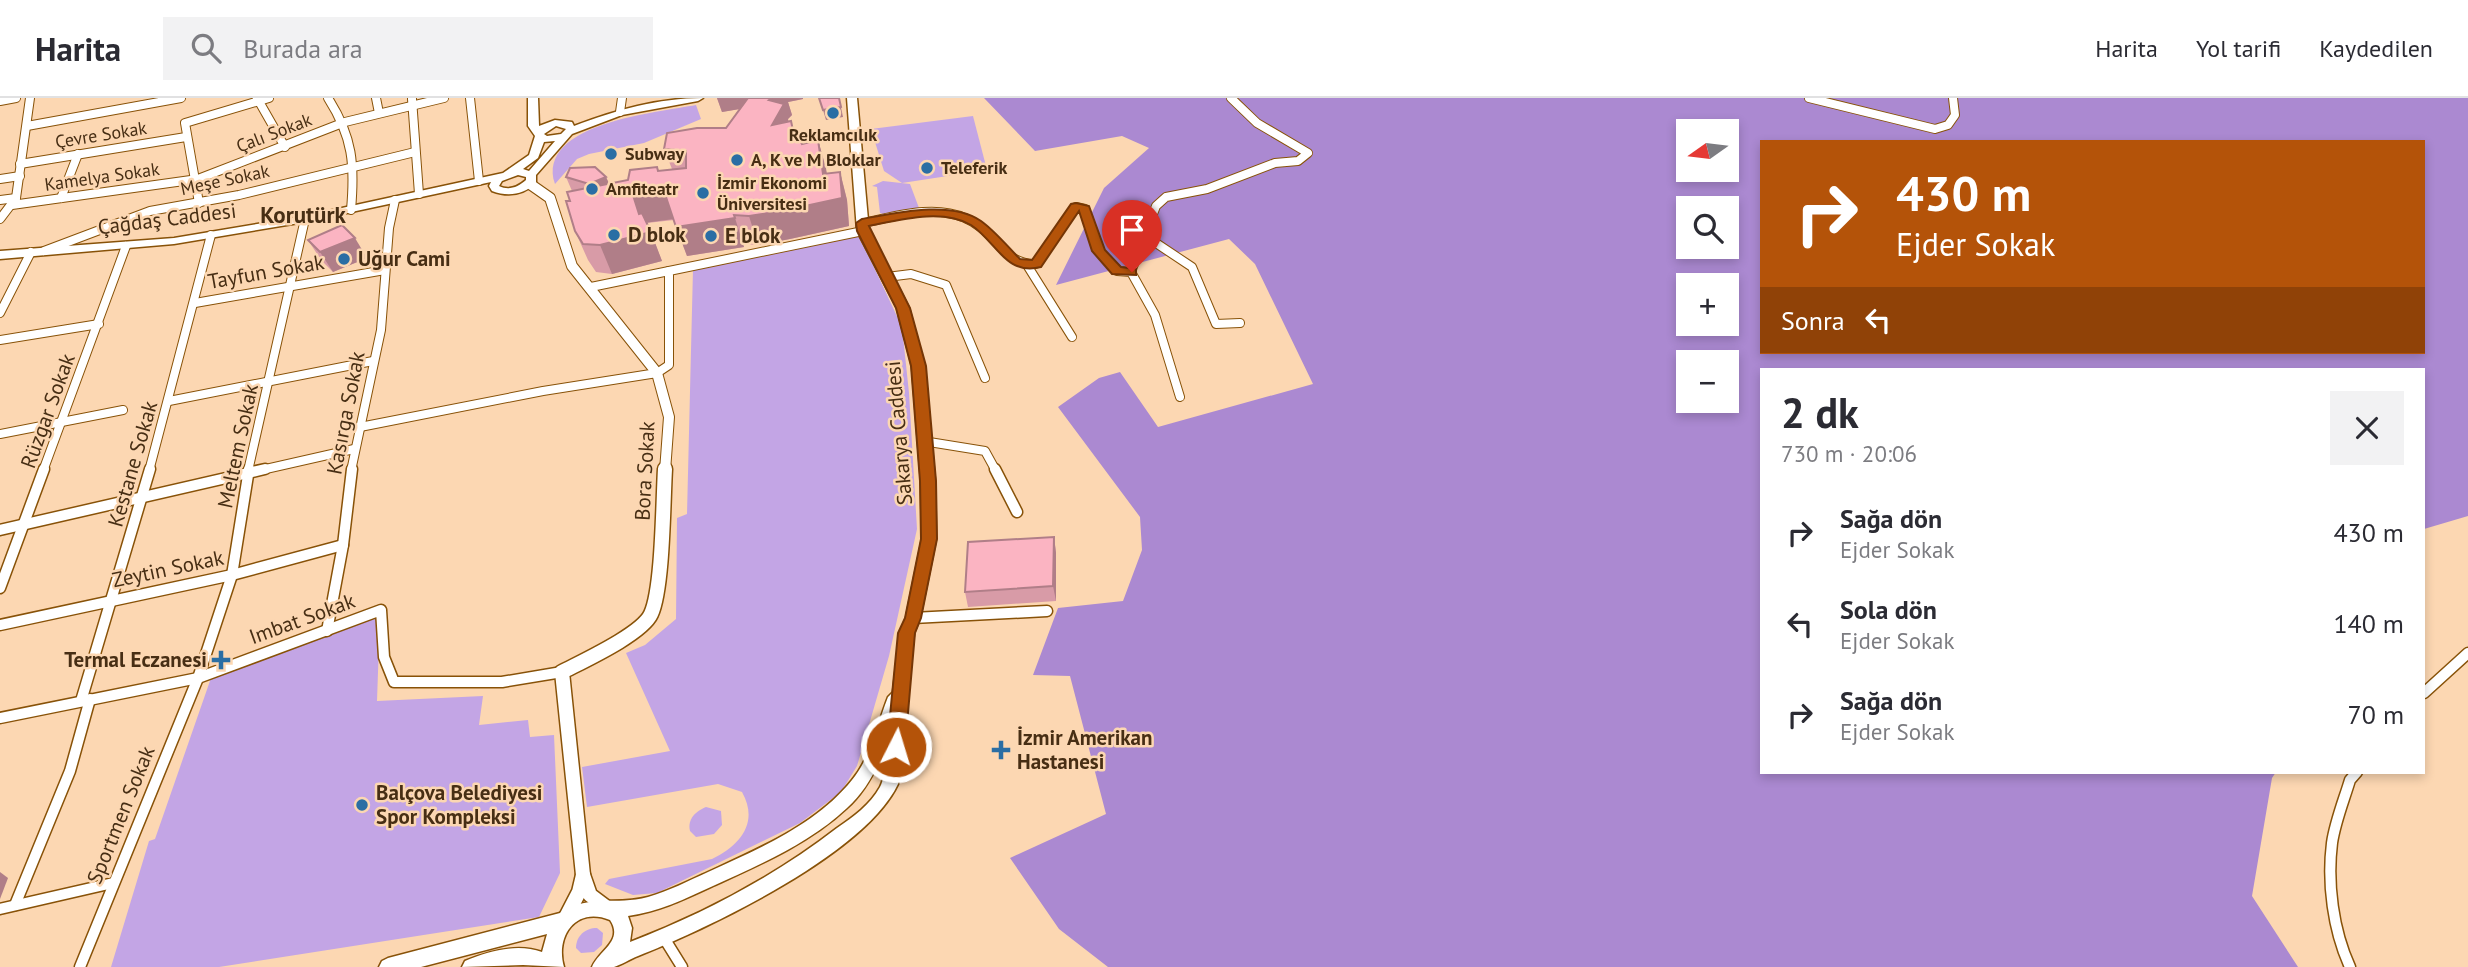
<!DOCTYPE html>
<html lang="tr">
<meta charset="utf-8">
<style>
:root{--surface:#fff;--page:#f2f2f3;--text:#2b2b33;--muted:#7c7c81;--line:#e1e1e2}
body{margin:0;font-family:"PT Sans",sans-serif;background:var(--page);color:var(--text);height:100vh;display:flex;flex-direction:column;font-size:26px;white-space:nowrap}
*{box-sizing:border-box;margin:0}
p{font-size:23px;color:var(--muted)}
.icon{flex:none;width:38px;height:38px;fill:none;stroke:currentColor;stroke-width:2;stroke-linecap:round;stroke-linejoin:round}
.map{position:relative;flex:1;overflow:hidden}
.side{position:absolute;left:1760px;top:270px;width:665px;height:406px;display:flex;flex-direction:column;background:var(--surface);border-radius:0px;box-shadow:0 4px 10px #0003}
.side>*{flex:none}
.banner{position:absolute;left:1760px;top:42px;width:665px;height:214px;border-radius:0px;box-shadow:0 4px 10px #0003;background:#b45309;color:#fff;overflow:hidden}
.needle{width:46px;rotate:256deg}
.buttons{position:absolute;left:1676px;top:21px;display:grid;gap:14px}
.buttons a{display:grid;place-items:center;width:63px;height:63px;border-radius:0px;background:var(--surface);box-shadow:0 4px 10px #0003;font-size:35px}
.pin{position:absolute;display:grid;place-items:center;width:60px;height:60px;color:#fff;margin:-72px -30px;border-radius:50% 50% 50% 0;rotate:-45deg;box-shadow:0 0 7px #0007}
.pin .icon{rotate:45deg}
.me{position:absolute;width:77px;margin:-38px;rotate:5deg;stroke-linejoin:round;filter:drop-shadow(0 0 5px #0008)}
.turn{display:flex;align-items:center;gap:24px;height:147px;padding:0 21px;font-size:32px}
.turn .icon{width:91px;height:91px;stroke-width:2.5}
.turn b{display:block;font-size:49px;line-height:60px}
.then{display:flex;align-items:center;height:66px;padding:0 21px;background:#0003;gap:14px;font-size:26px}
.round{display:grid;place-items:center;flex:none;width:74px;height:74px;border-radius:0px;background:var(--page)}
.overview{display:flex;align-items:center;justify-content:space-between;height:119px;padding:0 21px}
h1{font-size:42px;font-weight:700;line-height:52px}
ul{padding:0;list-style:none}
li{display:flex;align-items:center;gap:21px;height:91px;padding:0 21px}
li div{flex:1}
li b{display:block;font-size:26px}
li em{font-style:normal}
header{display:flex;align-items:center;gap:42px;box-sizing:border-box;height:98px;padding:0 35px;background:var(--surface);border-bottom:2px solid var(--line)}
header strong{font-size:33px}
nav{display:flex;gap:38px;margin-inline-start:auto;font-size:24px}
.search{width:490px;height:63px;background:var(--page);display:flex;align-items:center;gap:18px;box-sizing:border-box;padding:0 24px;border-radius:0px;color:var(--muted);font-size:26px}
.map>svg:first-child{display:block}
</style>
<header>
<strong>Harita</strong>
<div class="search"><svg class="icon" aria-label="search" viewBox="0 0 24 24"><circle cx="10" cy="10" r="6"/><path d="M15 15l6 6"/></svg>Burada ara</div>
<nav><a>Harita</a><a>Yol tarifi</a><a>Kaydedilen</a></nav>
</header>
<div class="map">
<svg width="2468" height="869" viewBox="0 0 2468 869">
<rect width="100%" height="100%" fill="#fcd7b2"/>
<g fill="#c3a5e5">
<path d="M696,7l5,14 -57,24 -55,11 -12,5 -22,25c-20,-61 105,-72 141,-79z"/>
<polygon points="973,18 987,72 902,85 884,73 871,31"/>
<path d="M883,83l27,3 9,24c-11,6 -27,10 -39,5l-3,-26 -5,-1z"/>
<path d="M859,137l43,92 7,66 8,136 -28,127 -32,110 -16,26 -41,31 -143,70 -24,2 -28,-11 4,-5 103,-20c29,-14 47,-37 30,-67l-24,-8 -131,23 -5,-40 88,-16 -44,-98 19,-8 31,-26 1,-101 10,-4 6,-245z"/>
<polygon points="380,516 377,603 483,598 479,627 528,622 530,639 554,637 560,775 539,819 219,869 111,869 149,743 155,741 211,580"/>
<path d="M706,709l15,4 1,14 -8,9 -18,3 -6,-6c-3,-12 6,-20 16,-24z"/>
<path d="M597,830l6,5 -1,12 -8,7 -13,1 -5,-5c0,-12 9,-20 21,-20z"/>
</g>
<path fill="#ab89d1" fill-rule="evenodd" d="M984,0h1484v418l-44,13v-160h-662v403h514l-4,6 -20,118 46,71h-1190l-49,-38 -49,-71 96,-44 -36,-138 -37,-1 25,-67 65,-7 19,-51 -2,-33 -82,-110 41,-29 21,-6 38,55 155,-43 -58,-120 -26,-25 -173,46 48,-97 45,-40 -27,-12 -87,15zM1689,33h38v39h-38zM1762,44h662v210h-662zM1689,110h38v39h-38zM1689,187h38v39h-38zM1689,264h38v39h-38z"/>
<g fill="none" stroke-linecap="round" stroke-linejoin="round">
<defs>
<g id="minor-far1">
<polyline points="257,0 285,49"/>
<path d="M328,0c25,39 27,67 23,112"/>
<polyline points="376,0 379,15"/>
<polyline points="470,0 479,83"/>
<polyline points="1809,0 1935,31 1948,27 1955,17 1953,0"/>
<polyline points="412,1 419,96"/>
<polyline points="0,3 16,0"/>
<polyline points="620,14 622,0"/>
<polyline points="27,28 181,0"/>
<polyline points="20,66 186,39"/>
<polyline points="0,81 20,78"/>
<polyline points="61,100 78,56"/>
<polyline points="0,102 16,100"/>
<polyline points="199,105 185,25 269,0"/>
<polyline points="12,107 198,81 345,24 444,0"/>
<polyline points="0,121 16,100 30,0"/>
<path d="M862,125c32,-6 71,-19 103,-5 29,11 37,47 71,46l40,-57 9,2 13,42 19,20 14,1 24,43 25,82"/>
<polyline points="1147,139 1192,169 1216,226 1240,225"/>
<polyline points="44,153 150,113 239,97 415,54"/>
<polyline points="1027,167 1072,239"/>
<polyline points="1131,174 1156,108 1166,99 1207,91 1275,65 1298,63 1308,55 1257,25 1231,0"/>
<polyline points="887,179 911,176 946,187 985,280"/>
<polyline points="591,189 669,173"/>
<polyline points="195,205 385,172"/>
<polyline points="0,215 31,154"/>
<polyline points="0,242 99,226"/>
<polyline points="169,303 373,263"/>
<polyline points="360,329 543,293 657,275 669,267 669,173 863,133"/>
<polyline points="0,336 123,312"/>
<polyline points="923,343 985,353 996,373"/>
<polyline points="43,373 126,148"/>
<polyline points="149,373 211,137"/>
<polyline points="248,373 305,121"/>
<polyline points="257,373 354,351"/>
<polyline points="351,373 381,232 389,130 395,102"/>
</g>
<g id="minor">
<polyline points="995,371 1017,414"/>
<polyline points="0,432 265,371"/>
<polyline points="0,490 44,371"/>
<polyline points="913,520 1047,513"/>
<polyline points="0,527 232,477 343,447"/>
<polyline points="327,533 343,447 352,371"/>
<polyline points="2424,595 2468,555"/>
<polyline points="81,603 150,371"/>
<polyline points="0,620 198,580 381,512 384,559 394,584 502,584 562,574"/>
<polyline points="15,807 70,673 90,601"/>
<polyline points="0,811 113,785"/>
<polyline points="664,840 682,869"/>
<polyline points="80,869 198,580 232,477 249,371"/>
<path d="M2350,869c-17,-37 -23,-84 -18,-124 3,-21 12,-43 18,-63l7,-8"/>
</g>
<polyline id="tertiary-far1" points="530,86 550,100 572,168 657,275 669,319 665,373"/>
<g id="tertiary">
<polyline points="583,777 590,797 610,812"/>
<path d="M564,823l15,-29 4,-17 -21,-203c21,-11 80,-38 89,-58 12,-26 12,-113 14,-145"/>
</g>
<g id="secondary">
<path d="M528,0h10l1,28 16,-6 17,2 2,4c42,-16 84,-28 129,-28l-5,3 -76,14 -50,19 -36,41v8c-13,12 -28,14 -44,8l-3,-5 2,-4 -186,40 -131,22 -174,15v-8l174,-13 131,-22 198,-43 26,-18 6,-19 -7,-10zM556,28l10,3 -5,5 -14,2 -3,-2zM555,43l-26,30 -6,-2 15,-11 6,-16zM518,77l8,2v3c-8,7 -17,11 -27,6l3,-5z"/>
<path d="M847,0h10l12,133 40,77 15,58 11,115 1,58 -16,79 -6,15 -16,151c-33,70 -189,144 -260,172 -8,3 -17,9 -24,11 -6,0 -16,0 -22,0 7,-17 32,-26 18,-47 -34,-14 -55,16 -46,47l-41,-2 -61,2 3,-6c24,-10 52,-18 77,-9l5,-18 -126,33h-42l3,-6 6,-3 172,-45c33,-20 54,-7 88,-16 21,-6 40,-16 60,-25 50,-23 108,-47 144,-92 19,-23 25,-55 36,-83l5,-5 7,-59 6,-15 16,-79 -1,-58 -9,-115 -15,-58 -40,-77zM886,647c-1,13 0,31 -6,42 -10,18 -27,30 -43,41 -62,48 -134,86 -207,114l2,-14 -4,-12c30,-4 57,-17 85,-30 46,-21 97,-43 134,-78 19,-17 30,-39 39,-63z"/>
</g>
</defs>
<use href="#minor-far1" stroke="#885208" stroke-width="10"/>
<use href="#minor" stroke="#885208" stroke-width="13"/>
<use href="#tertiary-far1" stroke="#885208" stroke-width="12"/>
<use href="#tertiary" stroke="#885208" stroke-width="17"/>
<use href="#secondary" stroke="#885208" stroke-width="3"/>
<use href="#minor-far1" stroke="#fff" stroke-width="8"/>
<use href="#minor" stroke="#fff" stroke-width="10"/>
<use href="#tertiary-far1" stroke="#fff" stroke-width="10"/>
<use href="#tertiary" stroke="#fff" stroke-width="14"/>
<use href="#secondary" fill="#fff" fill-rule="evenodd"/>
</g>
<g fill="#d89ba7">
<polygon points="717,0 803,0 803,1 788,4 792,17 788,21 788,23 796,42 802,46 818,42 827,76 840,74 847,102 849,128 790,141 758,147 743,146 744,149 687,158 674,122 647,125 662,163 612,176 596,174 588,162 575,133 570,103 572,93 566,79 606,79 609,86 628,82 657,69 659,73 672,71 664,51 726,30 739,11 722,14"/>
<polygon points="308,142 367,160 333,174 321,162"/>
<polygon points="1054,439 1056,455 1056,503 968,509 965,494"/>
</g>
<g fill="#b07e88">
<polygon points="717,0 803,0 803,1 788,4 792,17 788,21 791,34 772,27 770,6 722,14"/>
<polygon points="839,0 843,19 826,22 823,12"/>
<polygon points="818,42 826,70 830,102 840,74 847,102 849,128 790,141 758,147 749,118"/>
<polygon points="606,79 613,94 596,101 589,86"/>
<polygon points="664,93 674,121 644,125 651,134 662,163 612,176 600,147 639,116 633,97"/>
<polygon points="735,120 744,149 687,158 676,129"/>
<polygon points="355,140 367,160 333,174 320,154"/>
<polygon points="1054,439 1056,455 1056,503 1053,488"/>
<polygon points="0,774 8,780 0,801"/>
</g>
<g fill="#fbb4c2" stroke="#b07e88" stroke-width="2">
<polygon points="748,0 772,0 769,2 784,6 772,27 791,23 795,42 800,42 802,46 818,42 823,76 840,74 842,100 782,113 749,118 734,117 735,120 676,129 664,93 633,97 639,116 642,115 651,134 600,147 583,146 575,133 566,103 570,103 567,94 628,82 630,72 657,69 658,73 686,70 686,53 664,51 667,35 697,30 726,30"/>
<polygon points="819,0 839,0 841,9 823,12"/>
<polygon points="595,69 606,79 589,86 566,79 570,70"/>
<polygon points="342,127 355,140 320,154 308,142"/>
<polygon points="1054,439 1053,488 965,494 968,444"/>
</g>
<path fill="#b45309" stroke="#753606" stroke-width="2" d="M1076,105l13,3 16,44 16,17 15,2v6l-24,-1 -20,-23 -13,-40 -38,56c-36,9 -44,-25 -70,-42 -29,-17 -72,-5 -102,1l41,82 16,58 10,115 1,58 -16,79 -6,15 -10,114 -3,5 -6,3 -7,-3 -2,-5 11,-114 7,-15 16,-79 -1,-58 -9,-115 -15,-58 -39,-77 -1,-8 6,-4c34,-6 89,-19 119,2 14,10 27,26 39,38l12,1 39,-56z"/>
<g fill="#2a6ea4" stroke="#fcd7b2" stroke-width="2.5">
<circle cx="833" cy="15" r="7"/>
<circle cx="611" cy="56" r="7"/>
<circle cx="737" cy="62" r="7"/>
<circle cx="927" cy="70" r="7"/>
<circle cx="592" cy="91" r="7"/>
<circle cx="703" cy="95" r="7"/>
<circle cx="614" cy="137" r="7"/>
<circle cx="711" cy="138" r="7"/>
<circle cx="344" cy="161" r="7"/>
<path d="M217.5 551.5h7v7h7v7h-7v7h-7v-7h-7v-7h7z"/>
<path d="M997.5 641.5h7v7h7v7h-7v7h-7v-7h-7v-7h7z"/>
<circle cx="362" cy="707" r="7"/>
</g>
<g text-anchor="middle" stroke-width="5" stroke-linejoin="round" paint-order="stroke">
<g font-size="18" fill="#472e14" stroke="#fcd7b2">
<text transform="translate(274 35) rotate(-21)" y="6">Çalı Sokak</text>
<text transform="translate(101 37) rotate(-9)" y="6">Çevre Sokak</text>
<text transform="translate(102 79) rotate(-8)" y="6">Kamelya Sokak</text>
<text transform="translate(225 82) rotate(-12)" y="6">Meşe Sokak</text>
</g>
<g font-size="18" font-weight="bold" fill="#472e14" stroke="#fcd7b2" text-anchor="start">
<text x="833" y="43" text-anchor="middle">Reklamcılık</text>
<text x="625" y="62">Subway</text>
<text x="751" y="68">A, K ve M Bloklar</text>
<text x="941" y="76">Teleferik</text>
<text x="717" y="91">İzmir Ekonomi<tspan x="717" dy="21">Üniversitesi</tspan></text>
<text x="606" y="97">Amfiteatr</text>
</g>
<g font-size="21" fill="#472e14" stroke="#fcd7b2">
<text transform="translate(167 121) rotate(-7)" y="7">Çağdaş Caddesi</text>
<text transform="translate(266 174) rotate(-10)" y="7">Tayfun Sokak</text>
<text transform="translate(48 313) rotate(-70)" y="7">Rüzgar Sokak</text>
<text transform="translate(346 315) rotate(-79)" y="7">Kasırga Sokak</text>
<text transform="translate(899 335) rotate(-95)" y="7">Sakarya Caddesi</text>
<text transform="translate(238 348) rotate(-78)" y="7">Meltem Sokak</text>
<text transform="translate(133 366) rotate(-74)" y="7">Kestane Sokak</text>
<text transform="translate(645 373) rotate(-87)" y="7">Bora Sokak</text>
<text transform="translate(168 471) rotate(-12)" y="7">Zeytin Sokak</text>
<text transform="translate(302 521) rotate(-20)" y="7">Imbat Sokak</text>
<text transform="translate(121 717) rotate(-68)" y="7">Sportmen Sokak</text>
</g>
<g font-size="21" font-weight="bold" fill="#472e14" stroke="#fcd7b2" text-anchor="start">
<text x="628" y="144">D blok</text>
<text x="725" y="145">E blok</text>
<text x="358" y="168">Uğur Cami</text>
<text x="207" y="569" text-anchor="end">Termal Eczanesi</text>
<text x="1017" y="647">İzmir Amerikan<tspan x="1017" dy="24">Hastanesi</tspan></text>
<text x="376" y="702">Balçova Belediyesi<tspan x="376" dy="24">Spor Kompleksi</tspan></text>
</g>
<g font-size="23" font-weight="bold" fill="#472e14" stroke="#fcd7b2">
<text x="303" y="125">Korutürk</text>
</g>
</g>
</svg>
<div class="buttons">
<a><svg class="needle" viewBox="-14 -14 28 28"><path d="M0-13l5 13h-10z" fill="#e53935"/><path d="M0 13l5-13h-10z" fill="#7c7c81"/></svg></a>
<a><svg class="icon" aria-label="search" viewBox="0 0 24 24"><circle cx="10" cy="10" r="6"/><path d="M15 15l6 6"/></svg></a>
<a>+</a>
<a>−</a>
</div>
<div class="pin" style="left:1132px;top:174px;background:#d93025"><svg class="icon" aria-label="arrive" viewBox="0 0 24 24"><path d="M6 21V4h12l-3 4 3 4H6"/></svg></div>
<svg class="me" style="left:896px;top:649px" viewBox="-20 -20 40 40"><circle r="17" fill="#b45309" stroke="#fff" stroke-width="3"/><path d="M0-11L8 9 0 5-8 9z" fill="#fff"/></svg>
<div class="banner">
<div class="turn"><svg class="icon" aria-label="right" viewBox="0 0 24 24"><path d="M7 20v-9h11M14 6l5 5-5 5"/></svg><div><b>430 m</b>Ejder Sokak</div></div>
<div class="then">Sonra<svg class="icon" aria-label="left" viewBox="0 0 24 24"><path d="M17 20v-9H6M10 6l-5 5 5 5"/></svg></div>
</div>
<section class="side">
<div class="overview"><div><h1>2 dk</h1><p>730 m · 20:06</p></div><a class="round"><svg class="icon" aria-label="close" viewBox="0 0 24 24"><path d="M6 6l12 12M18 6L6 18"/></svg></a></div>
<ul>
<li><svg class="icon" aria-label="right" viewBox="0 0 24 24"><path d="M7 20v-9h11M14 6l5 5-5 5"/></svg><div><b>Sağa dön</b><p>Ejder Sokak</p></div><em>430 m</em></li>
<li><svg class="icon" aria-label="left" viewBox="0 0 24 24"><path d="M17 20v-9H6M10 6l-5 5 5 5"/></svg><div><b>Sola dön</b><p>Ejder Sokak</p></div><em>140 m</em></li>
<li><svg class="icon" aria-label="right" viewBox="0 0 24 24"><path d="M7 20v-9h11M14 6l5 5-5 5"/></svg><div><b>Sağa dön</b><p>Ejder Sokak</p></div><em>70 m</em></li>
</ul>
</section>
</div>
